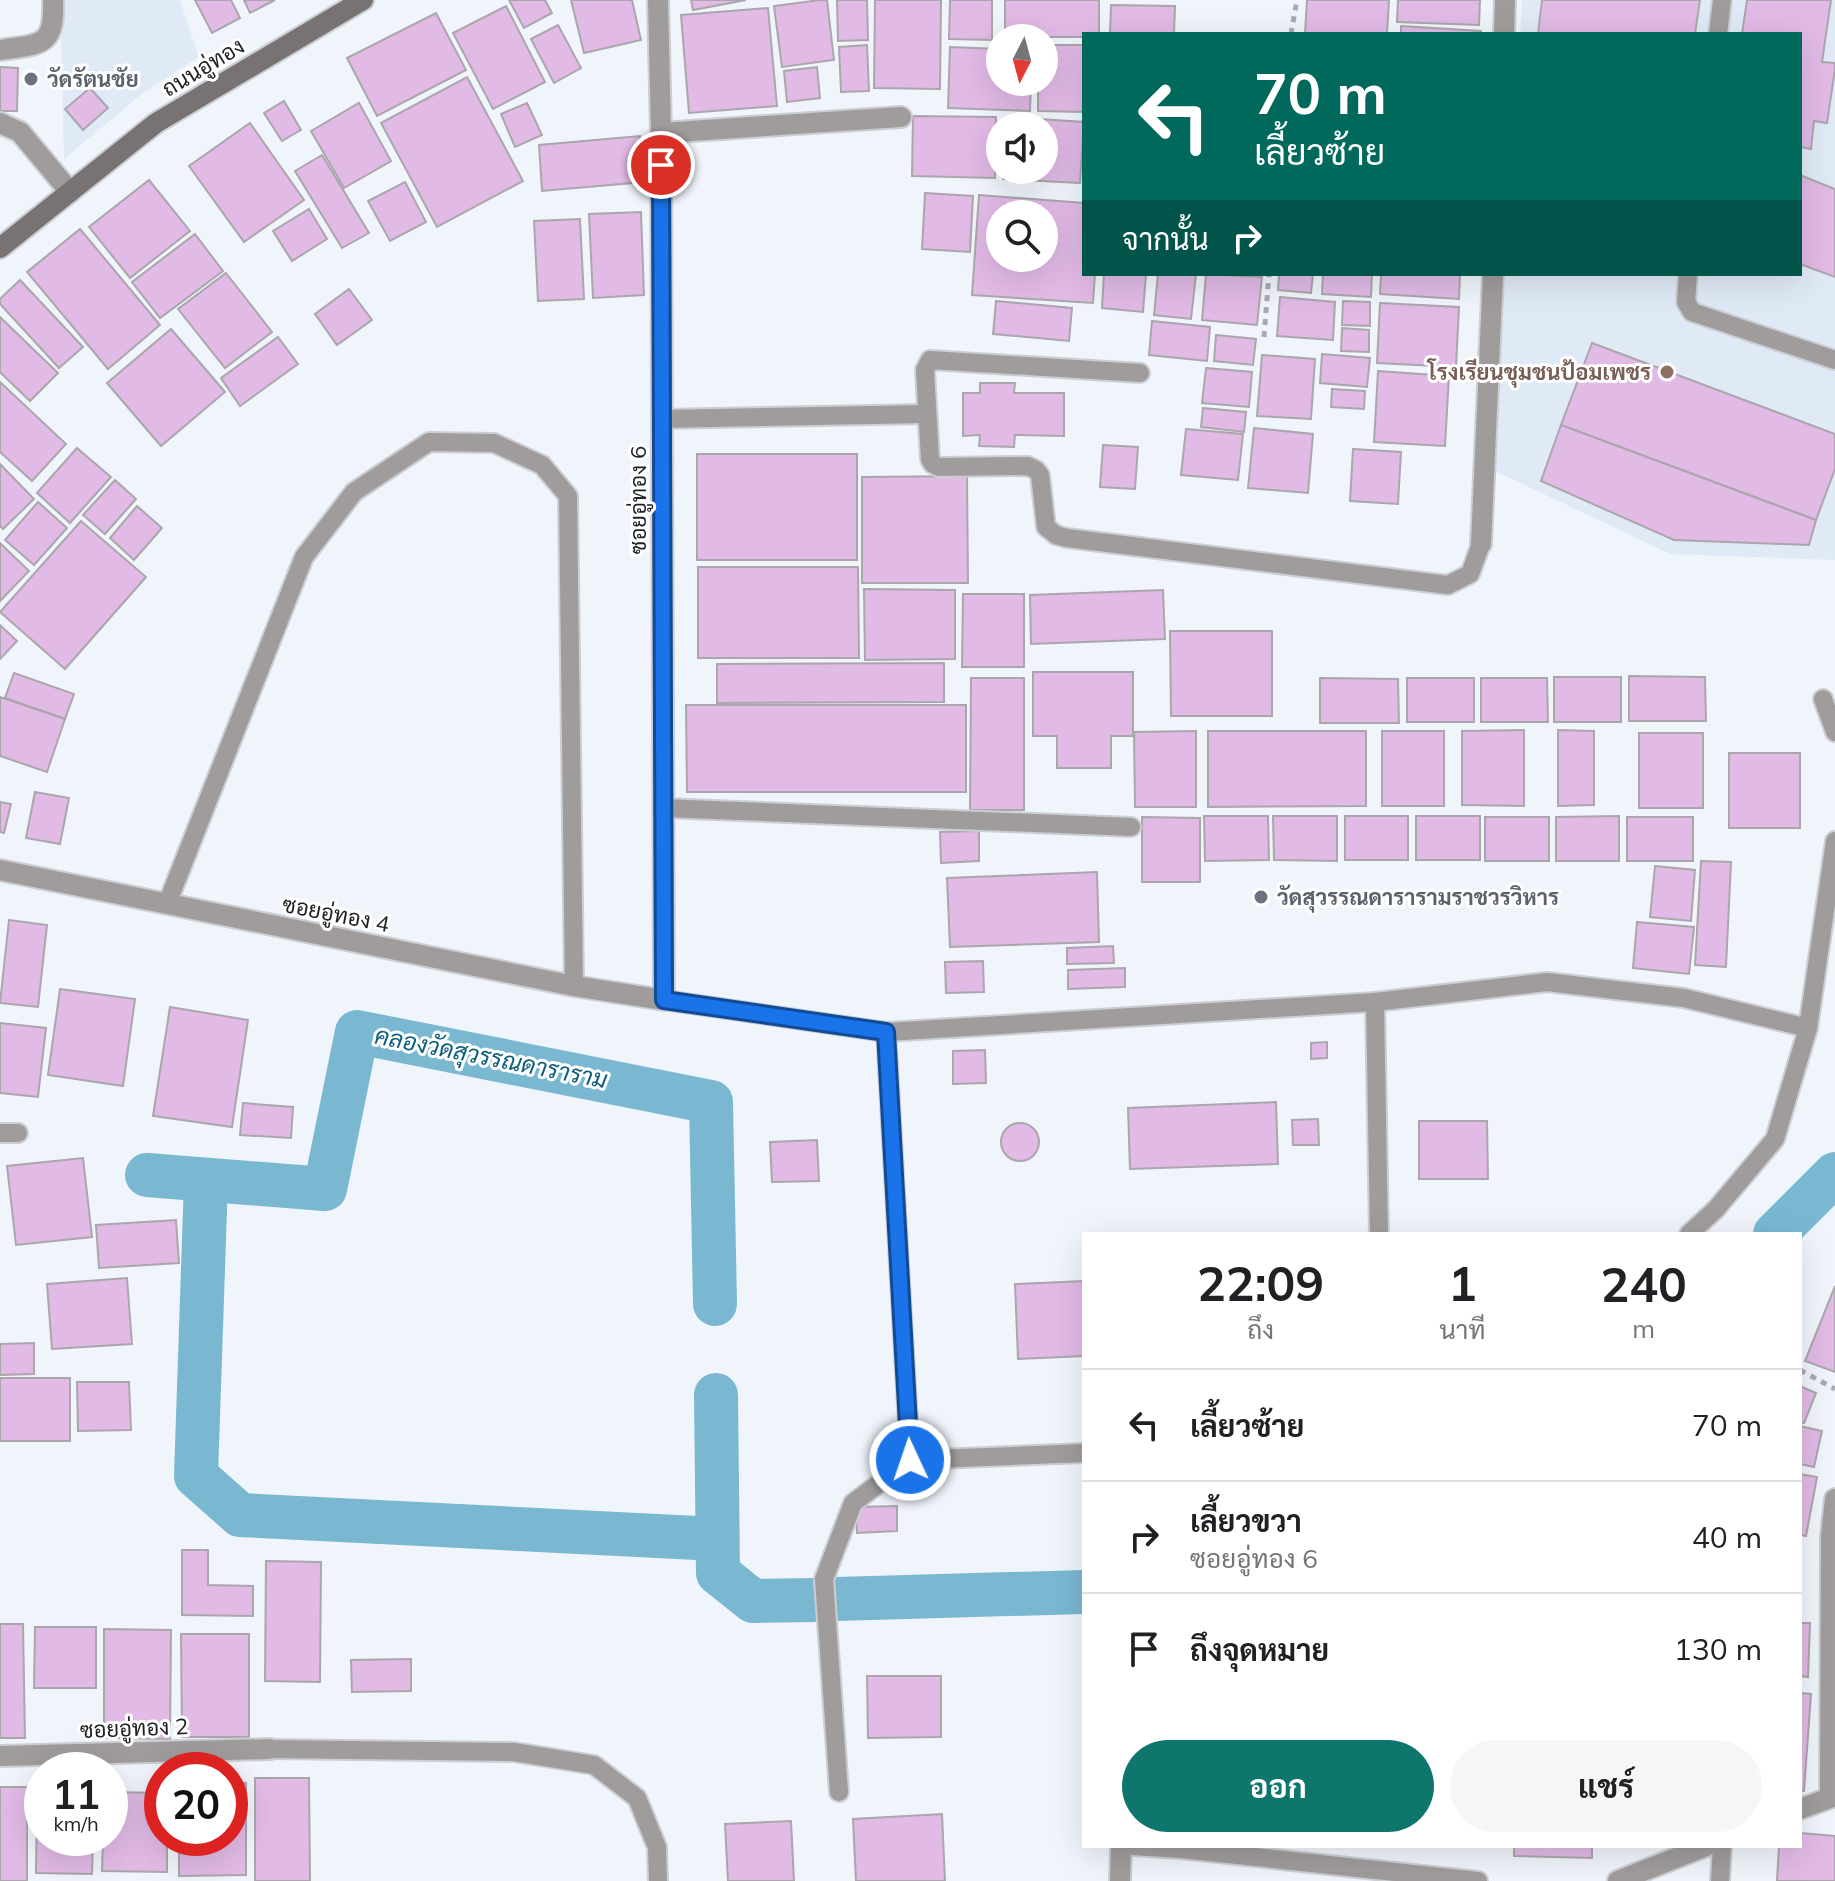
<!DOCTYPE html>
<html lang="th">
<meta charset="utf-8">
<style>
:root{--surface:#fff;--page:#f6f6f6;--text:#202124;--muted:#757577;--line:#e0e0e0;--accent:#0f766e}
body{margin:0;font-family:Mulish,Sarabun,sans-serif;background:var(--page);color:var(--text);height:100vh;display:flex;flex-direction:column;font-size:30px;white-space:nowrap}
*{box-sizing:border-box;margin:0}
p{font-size:26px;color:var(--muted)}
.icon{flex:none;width:44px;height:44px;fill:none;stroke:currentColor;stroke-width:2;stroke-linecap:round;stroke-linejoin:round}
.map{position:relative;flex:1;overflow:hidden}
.panel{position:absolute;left:1082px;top:1232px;width:720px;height:616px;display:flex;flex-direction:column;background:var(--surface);border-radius:0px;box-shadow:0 8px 32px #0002}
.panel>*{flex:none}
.guide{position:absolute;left:1082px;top:32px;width:720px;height:244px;border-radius:0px;box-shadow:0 8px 32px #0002;background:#00695c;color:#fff;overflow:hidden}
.needle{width:52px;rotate:186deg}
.tools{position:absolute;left:986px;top:24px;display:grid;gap:16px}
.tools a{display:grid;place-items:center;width:72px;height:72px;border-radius:50%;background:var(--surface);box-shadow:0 8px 32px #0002;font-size:40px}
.speed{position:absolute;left:24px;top:1752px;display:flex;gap:16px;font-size:40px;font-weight:700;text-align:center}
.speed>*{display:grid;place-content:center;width:104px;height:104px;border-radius:50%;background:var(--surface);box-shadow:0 8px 32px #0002;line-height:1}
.speed small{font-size:20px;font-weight:400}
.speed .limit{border:12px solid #d22;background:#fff;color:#111}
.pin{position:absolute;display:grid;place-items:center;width:68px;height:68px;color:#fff;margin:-34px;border:4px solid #fff;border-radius:50%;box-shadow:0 2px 8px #0007}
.me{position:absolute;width:88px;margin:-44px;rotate:357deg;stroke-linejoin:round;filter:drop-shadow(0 0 6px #0008)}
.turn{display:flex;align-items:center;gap:28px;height:168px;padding:0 40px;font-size:36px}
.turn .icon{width:104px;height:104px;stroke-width:2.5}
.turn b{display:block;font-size:56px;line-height:68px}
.then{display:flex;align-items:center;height:76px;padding:0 40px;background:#0003;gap:16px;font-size:30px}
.eta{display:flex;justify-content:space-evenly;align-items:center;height:136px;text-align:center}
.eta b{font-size:48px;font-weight:700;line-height:56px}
.button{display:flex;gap:16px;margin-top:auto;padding:16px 40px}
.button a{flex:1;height:92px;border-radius:48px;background:var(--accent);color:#fff;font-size:32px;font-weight:700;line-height:92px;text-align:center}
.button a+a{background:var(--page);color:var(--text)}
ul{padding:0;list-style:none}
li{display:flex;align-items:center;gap:24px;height:112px;padding:0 40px;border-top:2px solid var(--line)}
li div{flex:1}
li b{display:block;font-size:30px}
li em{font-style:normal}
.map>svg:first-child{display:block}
</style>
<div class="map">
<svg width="1835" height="1881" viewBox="0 0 1835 1881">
<rect width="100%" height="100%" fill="#f0f5fc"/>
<g fill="#e0eaf7">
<polygon points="60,0 180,0 199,57 143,93 64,159"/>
<polygon points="1522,0 1835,0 1835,560 1670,554 1493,470 1505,274 1800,274 1800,34 1520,34"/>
</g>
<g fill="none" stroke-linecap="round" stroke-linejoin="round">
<g stroke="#7ab8d2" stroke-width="44">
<polyline points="147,1175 325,1189 357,1032 711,1102 715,1304"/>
<polyline points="206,1180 196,1476 240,1515 717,1539"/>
<polyline points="1775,1234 1835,1174"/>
<polyline points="716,1395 718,1573 753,1601 817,1600"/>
<polyline points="836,1599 1084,1592"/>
</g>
</g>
<g fill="#e1bae6" stroke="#aba6ab" stroke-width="2" fill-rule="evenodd">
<polygon points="195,0 231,0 240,18 212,33"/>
<polygon points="244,0 275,0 250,13"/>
<polygon points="509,0 545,0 552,13 524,28"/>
<polygon points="571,0 632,0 641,40 584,53"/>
<polygon points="691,0 746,0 693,10"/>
<polygon points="820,0 827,0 834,60 782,67 774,6"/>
<polygon points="837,0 867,0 868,40 838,41"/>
<polygon points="875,0 941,0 940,89 874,88"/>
<polygon points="950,0 992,0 992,40 949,39"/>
<polygon points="1005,0 1099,0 1099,34 1084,34 1084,37 1005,37"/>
<polygon points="1307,0 1389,0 1387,34 1305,34"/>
<polygon points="1398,0 1480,0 1479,25 1397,22"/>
<polygon points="1542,0 1700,0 1695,34 1538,34"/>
<polygon points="1747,0 1831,0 1822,62 1835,63 1835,69 1827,123 1814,121 1811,149 1800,147 1800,34 1742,34"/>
<polygon points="1111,5 1175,6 1174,34 1110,34"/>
<polygon points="506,6 545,82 493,109 453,33"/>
<polygon points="768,8 777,106 689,113 681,15"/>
<polygon points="436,13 466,70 377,116 347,58"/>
<polygon points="558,25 581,68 554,83 531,39"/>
<polygon points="1401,26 1481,31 1481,34 1401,34"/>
<polygon points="867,45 869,91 841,92 839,47"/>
<polygon points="1044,45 1084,45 1084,112 1038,111 1038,82 1044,82"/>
<polygon points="950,47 1000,49 1000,82 1031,82 1030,111 948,108"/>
<polygon points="0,67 18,68 17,111 0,111"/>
<polygon points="817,67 820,98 787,102 784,71"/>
<polygon points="467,77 523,181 437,227 381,123"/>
<polygon points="90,88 108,108 83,130 65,109"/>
<polygon points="284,101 301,130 282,141 264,113"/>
<polygon points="359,103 391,161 344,188 311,131"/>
<polygon points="527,103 542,135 515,147 501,114"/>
<polygon points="913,116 996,117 995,178 912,176"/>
<polygon points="1007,117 1084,122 1080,183 1003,179 1004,170 1044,170 1044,126 1007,126"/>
<polygon points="250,123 304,200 244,242 189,166"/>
<polygon points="640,136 644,182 542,191 539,145"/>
<polygon points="322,155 369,233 342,248 295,171"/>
<polygon points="1800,175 1835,189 1835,277 1800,264"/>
<polygon points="149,180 190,231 130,278 89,227"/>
<polygon points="405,182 426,222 390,241 368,201"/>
<polygon points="925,193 973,196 970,252 922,249"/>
<path d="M979,195l105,8v71h11l-2,29 -121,-8zM1000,214h44v44h-44z"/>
<polygon points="309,209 327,239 292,261 273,231"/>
<polygon points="641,212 644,295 593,298 589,214"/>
<polygon points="580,219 584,299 538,301 534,221"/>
<polygon points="80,229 160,325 108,369 27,272"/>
<polygon points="195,234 223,271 160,318 132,282"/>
<polygon points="226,273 272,332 225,368 178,309"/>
<polygon points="1104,274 1146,274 1143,312 1102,308"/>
<polygon points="1158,274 1196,274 1191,319 1154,315"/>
<polygon points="1206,274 1262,277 1257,325 1202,320"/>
<polygon points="1279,274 1313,274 1311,293 1278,290"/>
<polygon points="1323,274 1372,274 1371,297 1322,294"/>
<polygon points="1381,274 1460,274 1459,299 1380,294"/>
<polygon points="20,280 83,347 59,368 0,304 0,299"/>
<polygon points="349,289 372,320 337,345 315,314"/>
<polygon points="1280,297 1335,302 1333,340 1277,336"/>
<polygon points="996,301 1072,308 1069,341 993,334"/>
<polygon points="1343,301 1370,302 1370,326 1342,325"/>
<polygon points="1380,303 1459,307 1456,367 1377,363"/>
<polygon points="0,317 58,373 30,401 0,372"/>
<polygon points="1152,321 1210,327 1207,361 1149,355"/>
<polygon points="1342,328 1369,330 1369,352 1341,351"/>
<polygon points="171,329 225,392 161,446 107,383"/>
<polygon points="1216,335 1256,339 1253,365 1214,361"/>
<polygon points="278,337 298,364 240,406 221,378"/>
<polygon points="1592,343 1835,434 1835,469 1816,520 1561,425"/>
<polygon points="1322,354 1370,358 1367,387 1320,383"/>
<polygon points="1262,355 1315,359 1311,419 1257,416"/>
<polygon points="1206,368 1252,372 1249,407 1202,403"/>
<polygon points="1378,371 1449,376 1445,446 1374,442"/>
<polygon points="0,382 66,444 32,481 0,452"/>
<polygon points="980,383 1015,383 1014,393 1064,393 1064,436 1015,435 1014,447 979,446 980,435 963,436 963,393 980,393"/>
<polygon points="1332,389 1365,391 1364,409 1331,407"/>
<polygon points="1203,408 1246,412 1244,432 1201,427"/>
<polygon points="1561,425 1816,520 1809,545 1674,540 1541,481"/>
<polygon points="1254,428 1313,434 1308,493 1248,488"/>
<polygon points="1186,429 1243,434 1238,480 1181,475"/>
<polygon points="1103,445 1138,447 1135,489 1100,487"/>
<polygon points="77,448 111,477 70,523 37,493"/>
<polygon points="1353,449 1401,452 1398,504 1350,501"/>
<rect x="697" y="454" width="160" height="106"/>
<polygon points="0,464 34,499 3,529 0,526"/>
<polygon points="967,476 968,583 862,583 862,477"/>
<polygon points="115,480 136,499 105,534 83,515"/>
<polygon points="38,502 67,528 34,565 5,540"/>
<polygon points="137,506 162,528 134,560 110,538"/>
<polygon points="81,521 146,577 65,669 0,612"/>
<polygon points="0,543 29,571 0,601"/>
<polygon points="698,567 858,567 859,658 698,658"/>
<polygon points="864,589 955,590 955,659 865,660"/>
<polygon points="1163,590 1165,639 1031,644 1030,595"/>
<polygon points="963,594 1024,594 1024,667 962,667"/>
<polygon points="0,625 17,641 0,659"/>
<polygon points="1170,631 1272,631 1272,716 1171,716"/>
<polygon points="944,663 944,702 717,703 717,664"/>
<polygon points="1033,672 1133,672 1133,736 1111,736 1111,768 1057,768 1057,736 1033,736"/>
<polygon points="14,673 74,694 65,719 5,698"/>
<polygon points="1629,676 1705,677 1706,721 1629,721"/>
<rect x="1554" y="677" width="67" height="45"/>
<polygon points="971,678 1024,678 1024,810 970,810"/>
<polygon points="1320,678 1398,679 1399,723 1320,723"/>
<rect x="1407" y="678" width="67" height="44"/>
<polygon points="1481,678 1547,678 1548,722 1481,722"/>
<polygon points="0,697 65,719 47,772 0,756"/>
<polygon points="686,705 966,705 966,792 687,792"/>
<polygon points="1524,730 1524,806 1462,805 1462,731"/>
<polygon points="1558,730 1594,731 1594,805 1558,806"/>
<polygon points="1196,731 1196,807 1135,807 1134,732"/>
<polygon points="1208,731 1366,731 1366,806 1208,807"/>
<rect x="1382" y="731" width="62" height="75"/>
<rect x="1639" y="733" width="64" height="75"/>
<rect x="1729" y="753" width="71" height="75"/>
<polygon points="35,792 69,798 60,844 26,838"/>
<polygon points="0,802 11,804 4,833 0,832"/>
<polygon points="1204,816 1268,816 1269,860 1205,861"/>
<polygon points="1273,816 1337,816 1337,861 1274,860"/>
<rect x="1345" y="816" width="63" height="44"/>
<rect x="1416" y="816" width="64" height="44"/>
<polygon points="1619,816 1619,861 1556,861 1556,817"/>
<polygon points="1142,817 1200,818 1200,882 1142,882"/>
<rect x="1485" y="817" width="64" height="44"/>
<rect x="1627" y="817" width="66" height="44"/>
<polygon points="979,831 979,861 941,863 940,832"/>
<polygon points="1701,861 1731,862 1726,967 1695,965"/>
<polygon points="1655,866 1695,870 1691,921 1650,917"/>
<polygon points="1097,872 1099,942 950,947 947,878"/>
<polygon points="9,920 47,925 38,1007 0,1003"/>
<polygon points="1637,922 1694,927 1689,974 1633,968"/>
<polygon points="1113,946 1114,963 1067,964 1067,948"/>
<polygon points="983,961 984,992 946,993 945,962"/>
<polygon points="1125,968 1125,987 1068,989 1068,970"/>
<polygon points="60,989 135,999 123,1086 48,1075"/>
<polygon points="170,1007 248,1020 232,1127 153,1116"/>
<polygon points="0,1023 46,1028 38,1097 0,1093"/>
<polygon points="1327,1042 1327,1058 1311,1059 1311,1043"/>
<polygon points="985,1050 986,1083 953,1084 953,1051"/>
<polygon points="1276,1102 1278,1164 1130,1169 1128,1108"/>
<polygon points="243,1103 293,1107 291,1138 240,1135"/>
<polygon points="1318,1119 1319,1145 1293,1145 1292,1120"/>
<polygon points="1419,1121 1487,1121 1488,1179 1419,1179"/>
<circle cx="1020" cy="1142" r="19"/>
<polygon points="817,1140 819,1181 772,1182 770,1142"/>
<polygon points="83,1158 92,1237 16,1245 7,1166"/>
<polygon points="176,1220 179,1263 99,1268 96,1225"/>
<polygon points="127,1278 132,1344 52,1349 47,1284"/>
<polygon points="1084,1281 1084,1356 1018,1359 1015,1284"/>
<polygon points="1835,1286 1835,1372 1805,1361"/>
<polygon points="34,1343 34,1374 0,1375 0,1344"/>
<rect x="0" y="1378" width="70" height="63"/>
<polygon points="77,1382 129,1382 131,1430 78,1431"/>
<polygon points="1800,1386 1816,1393 1804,1423 1800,1422"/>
<polygon points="1800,1426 1822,1431 1814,1467 1800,1464"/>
<polygon points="1800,1474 1817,1477 1806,1536 1800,1535"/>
<polygon points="897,1506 897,1531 857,1533 856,1507"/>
<polygon points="182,1550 208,1550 208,1585 253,1586 253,1616 182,1615"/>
<polygon points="266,1561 321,1562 320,1682 265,1681"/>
<polygon points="1800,1623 1810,1623 1808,1677 1800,1676"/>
<polygon points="0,1624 23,1624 25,1738 0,1738"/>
<polygon points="35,1627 96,1627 96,1688 34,1688"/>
<polygon points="104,1629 171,1630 170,1739 104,1738"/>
<polygon points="181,1634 249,1634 249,1737 182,1737"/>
<polygon points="411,1659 411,1691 352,1692 351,1660"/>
<polygon points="867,1676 941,1676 941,1737 868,1738"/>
<polygon points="1800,1693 1811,1694 1804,1791 1800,1791"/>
<polygon points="255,1778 309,1778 310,1881 255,1881"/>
<polygon points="230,1782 246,1783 246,1875 179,1876 179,1838 230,1838"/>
<rect x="0" y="1787" width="27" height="94"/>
<polygon points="110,1792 162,1793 162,1838 167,1838 167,1872 102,1871 103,1838 110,1838"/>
<polygon points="37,1803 42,1803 42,1838 93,1838 92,1874 36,1873"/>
<polygon points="942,1814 945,1881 856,1881 853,1819"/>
<polygon points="791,1821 794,1881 728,1881 725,1824"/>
<polygon points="1800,1833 1835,1836 1835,1881 1777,1881 1779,1846 1800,1846"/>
<polygon points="1514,1846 1592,1846 1592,1858 1514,1856"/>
</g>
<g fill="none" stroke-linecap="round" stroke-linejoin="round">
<defs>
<g id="service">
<polyline points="1718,34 1722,0"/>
<polyline points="1688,274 1686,302 1692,312 1835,360"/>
<polyline points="1140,373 930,360 925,370 930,459 933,464 939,467 1028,466 1036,470 1040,475 1046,527 1056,535 1067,538 1448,585 1470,574 1481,544"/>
<polyline points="661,419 926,414"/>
<polyline points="1823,699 1835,732"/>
<polyline points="663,808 1131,827"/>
<polyline points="167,904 304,557 354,492 429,442 494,443 542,465 568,496 574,986"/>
<polyline points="664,1000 886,1032 910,1460 1084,1453"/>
<polyline points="1375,1002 1379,1234"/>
<polyline points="1808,1028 1835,841"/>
<polyline points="886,1032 1375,1002 1547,982 1684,998 1808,1028 1775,1139 1716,1209 1689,1234"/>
<polyline points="0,1133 18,1133"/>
<polyline points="270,1749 514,1752 594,1765 637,1798 657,1847 658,1881"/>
<polyline points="839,1792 824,1579 853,1503 910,1460"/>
<polyline points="1133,1846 1181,1849 1478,1881"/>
<polyline points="1720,1881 1722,1846"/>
</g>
<g id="minor">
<polyline points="1504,34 1505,0"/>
<path d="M0,50c41,-6 55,-3 53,-50"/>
<polyline points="0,123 20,132 70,192"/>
<polyline points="661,133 901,117"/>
<polyline points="1481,544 1493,274"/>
<polyline points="0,870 574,986 664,1000 661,133 658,0"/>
<polyline points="0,1756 270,1749"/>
<polyline points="1830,1796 1831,1536 1835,1499"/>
<polyline points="1800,1809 1835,1796"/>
<polyline points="1120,1881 1121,1846"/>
<polyline points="1618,1881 1706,1846"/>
</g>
<polyline id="secondary" points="0,248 156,123 363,0"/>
</defs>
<use href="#service" stroke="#cbcfd5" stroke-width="22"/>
<use href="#minor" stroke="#cbcfd5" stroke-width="24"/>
<use href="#secondary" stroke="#cbcfd5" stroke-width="24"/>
<g stroke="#a7abb1" stroke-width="5" stroke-dasharray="6 6" stroke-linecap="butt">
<polyline points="1291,34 1297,0"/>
<polyline points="1264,337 1269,274"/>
<polyline points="1800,1370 1835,1389"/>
</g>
<use href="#service" stroke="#a09c9c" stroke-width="18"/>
<use href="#minor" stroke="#a09c9c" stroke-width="20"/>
<use href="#secondary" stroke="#787272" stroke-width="20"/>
</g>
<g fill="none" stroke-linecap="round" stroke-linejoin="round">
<defs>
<polyline id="route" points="661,165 664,1000 886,1032 910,1460"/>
</defs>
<use href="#route" stroke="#114b97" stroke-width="20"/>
<use href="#route" stroke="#1a73e8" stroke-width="14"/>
</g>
<g fill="#6b7280" stroke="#fff" stroke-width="3">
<circle cx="31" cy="79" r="8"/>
<circle cx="1261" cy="897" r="8"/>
</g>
<circle fill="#8d6e63" stroke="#fff" stroke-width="3" cx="1667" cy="372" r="8"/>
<g text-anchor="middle" stroke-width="6" stroke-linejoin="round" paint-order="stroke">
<g font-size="22" fill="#202224" stroke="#fff">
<text transform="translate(203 67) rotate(-31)" y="8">ถนนอู่ทอง</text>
<text transform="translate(638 500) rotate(-90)" y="8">ซอยอู่ทอง 6</text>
<text transform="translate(336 914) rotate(11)" y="8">ซอยอู่ทอง 4</text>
<text transform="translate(134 1728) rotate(-2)" y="8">ซอยอู่ทอง 2</text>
</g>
<g font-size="22" font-weight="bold" fill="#5b616d" stroke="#fff" text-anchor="start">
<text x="47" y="87">วัดรัตนชัย</text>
<text x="1277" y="905">วัดสุวรรณดารารามราชวรวิหาร</text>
</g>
<g font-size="22" font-weight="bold" fill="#785e54" stroke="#fff" text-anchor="end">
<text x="1651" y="380">โรงเรียนชุมชนป้อมเพชร</text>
</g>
<g font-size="24" font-style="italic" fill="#0e5f7a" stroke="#fff">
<text transform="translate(491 1058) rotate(11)" y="8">คลองวัดสุวรรณดาราราม</text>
</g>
</g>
</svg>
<div class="tools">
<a><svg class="needle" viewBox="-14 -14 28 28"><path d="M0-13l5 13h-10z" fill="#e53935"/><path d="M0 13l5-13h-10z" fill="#757577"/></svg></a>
<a><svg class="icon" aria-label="sound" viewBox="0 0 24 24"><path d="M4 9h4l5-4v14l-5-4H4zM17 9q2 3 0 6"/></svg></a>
<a><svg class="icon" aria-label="search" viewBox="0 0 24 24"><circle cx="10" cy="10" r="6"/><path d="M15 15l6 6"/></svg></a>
</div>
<div class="speed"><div>11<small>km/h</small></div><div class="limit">20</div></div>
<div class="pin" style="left:661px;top:165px;background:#d93025"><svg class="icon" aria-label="arrive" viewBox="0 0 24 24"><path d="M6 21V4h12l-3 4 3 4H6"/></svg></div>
<svg class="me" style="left:910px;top:1460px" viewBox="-20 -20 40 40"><circle r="17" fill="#1a73e8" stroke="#fff" stroke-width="3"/><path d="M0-11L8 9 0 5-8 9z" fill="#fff"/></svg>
<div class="guide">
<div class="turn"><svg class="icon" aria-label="left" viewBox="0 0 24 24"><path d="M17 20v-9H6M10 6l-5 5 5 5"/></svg><div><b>70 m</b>เลี้ยวซ้าย</div></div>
<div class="then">จากนั้น<svg class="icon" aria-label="right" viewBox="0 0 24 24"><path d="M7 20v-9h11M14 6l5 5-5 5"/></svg></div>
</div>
<section class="panel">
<div class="eta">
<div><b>22:09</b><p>ถึง</p></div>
<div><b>1</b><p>นาที</p></div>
<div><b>240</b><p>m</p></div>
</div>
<ul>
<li><svg class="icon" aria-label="left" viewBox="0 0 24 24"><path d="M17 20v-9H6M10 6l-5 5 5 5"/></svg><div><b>เลี้ยวซ้าย</b></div><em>70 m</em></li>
<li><svg class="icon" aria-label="right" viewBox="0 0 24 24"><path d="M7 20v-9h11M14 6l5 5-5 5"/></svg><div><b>เลี้ยวขวา</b><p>ซอยอู่ทอง 6</p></div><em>40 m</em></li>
<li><svg class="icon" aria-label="arrive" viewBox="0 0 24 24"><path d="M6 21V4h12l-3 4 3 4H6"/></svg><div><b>ถึงจุดหมาย</b></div><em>130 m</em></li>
</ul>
<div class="button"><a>ออก</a><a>แชร์</a></div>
</section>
</div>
